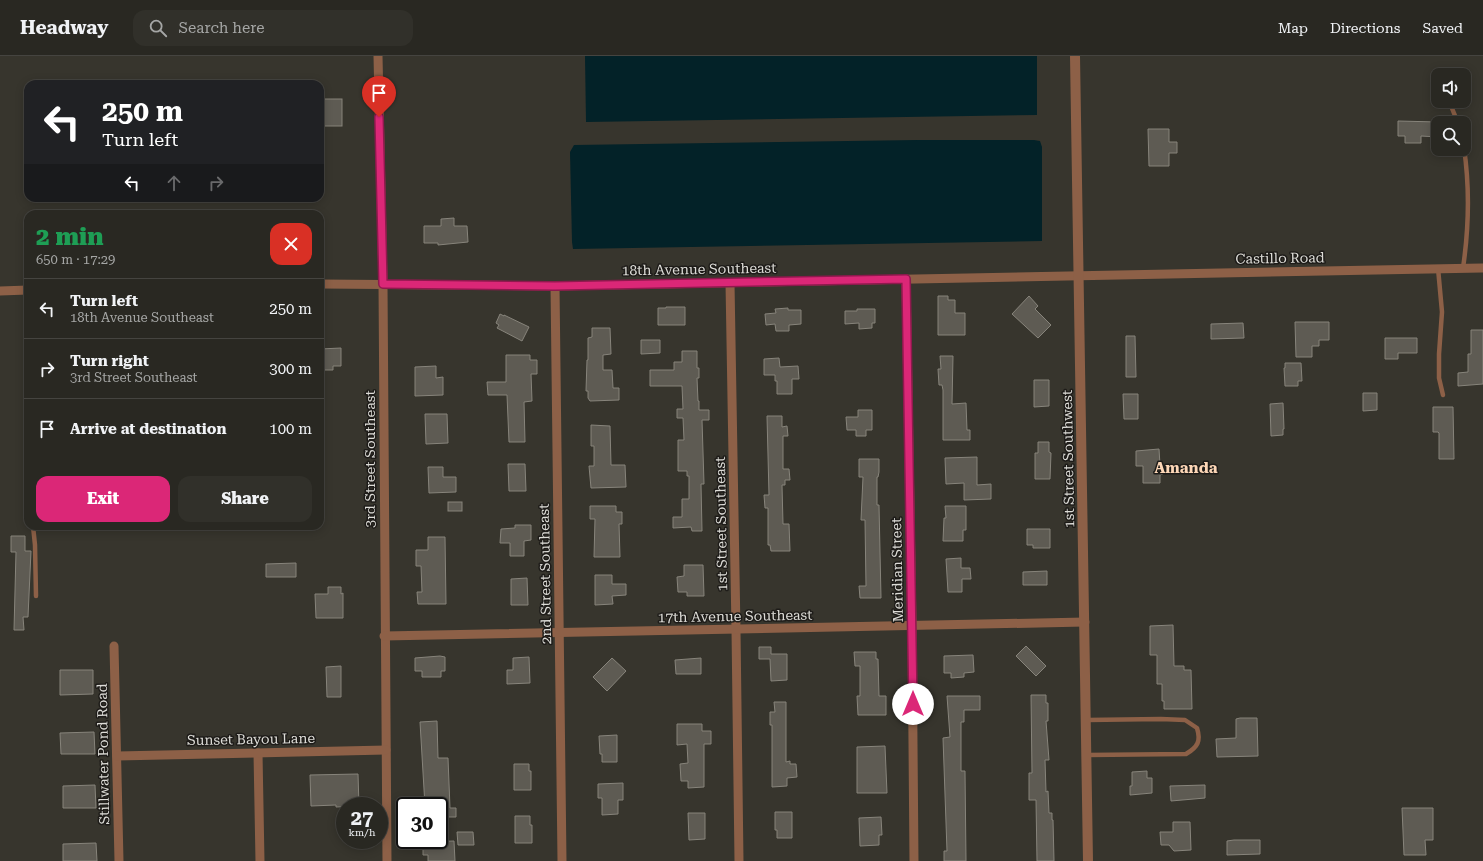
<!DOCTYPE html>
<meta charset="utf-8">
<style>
:root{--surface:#292822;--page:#31302a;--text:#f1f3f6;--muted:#a5a6a5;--line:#454440;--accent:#db2777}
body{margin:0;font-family:"Roboto Serif",serif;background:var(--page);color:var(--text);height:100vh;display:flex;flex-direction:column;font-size:15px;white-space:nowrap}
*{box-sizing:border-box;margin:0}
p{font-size:13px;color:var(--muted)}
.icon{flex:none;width:22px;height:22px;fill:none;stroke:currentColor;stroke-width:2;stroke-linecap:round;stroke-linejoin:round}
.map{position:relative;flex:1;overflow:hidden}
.side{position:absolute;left:24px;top:154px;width:300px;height:320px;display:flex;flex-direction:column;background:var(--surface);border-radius:12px;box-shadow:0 2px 10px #0003,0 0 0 1px var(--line)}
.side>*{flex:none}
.guide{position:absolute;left:24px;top:24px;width:300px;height:122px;border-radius:12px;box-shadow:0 2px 10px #0003,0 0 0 1px var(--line);background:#202124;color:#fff;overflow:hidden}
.fabs{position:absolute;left:1431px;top:12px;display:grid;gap:8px}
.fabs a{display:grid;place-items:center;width:40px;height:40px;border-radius:8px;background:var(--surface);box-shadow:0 2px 10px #0003,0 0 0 1px var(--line);font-size:20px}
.speed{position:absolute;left:336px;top:741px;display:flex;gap:8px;font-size:20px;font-weight:700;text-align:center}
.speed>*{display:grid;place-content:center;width:52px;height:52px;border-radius:50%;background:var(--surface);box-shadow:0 2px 10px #0003,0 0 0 1px var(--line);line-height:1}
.speed small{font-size:10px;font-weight:400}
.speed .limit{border:2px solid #111;border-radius:6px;background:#fff;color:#111}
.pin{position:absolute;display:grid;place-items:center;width:34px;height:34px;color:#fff;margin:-41px -17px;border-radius:50% 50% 50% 0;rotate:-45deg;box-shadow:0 0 4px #0007}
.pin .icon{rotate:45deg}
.me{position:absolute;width:44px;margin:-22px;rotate:0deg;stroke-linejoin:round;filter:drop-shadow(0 0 3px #0008)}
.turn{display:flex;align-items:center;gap:14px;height:84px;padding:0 12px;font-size:18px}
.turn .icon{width:52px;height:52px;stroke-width:2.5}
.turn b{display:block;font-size:28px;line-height:34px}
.lanes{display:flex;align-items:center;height:38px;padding:0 12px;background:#0003;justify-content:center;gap:20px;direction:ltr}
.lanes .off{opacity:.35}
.round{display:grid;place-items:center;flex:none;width:42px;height:42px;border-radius:12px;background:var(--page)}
.headline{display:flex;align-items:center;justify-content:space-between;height:68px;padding:0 12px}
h1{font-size:24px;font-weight:800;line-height:30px;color:#1e9e55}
.primary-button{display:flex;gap:8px;margin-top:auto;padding:8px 12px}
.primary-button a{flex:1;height:46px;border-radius:12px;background:var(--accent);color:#fff;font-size:16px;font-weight:800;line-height:46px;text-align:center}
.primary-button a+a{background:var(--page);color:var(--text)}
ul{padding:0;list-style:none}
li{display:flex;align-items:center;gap:12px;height:60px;padding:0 12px;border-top:1px solid var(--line)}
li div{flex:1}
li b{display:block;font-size:15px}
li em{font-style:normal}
header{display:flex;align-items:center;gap:24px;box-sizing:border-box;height:56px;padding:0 20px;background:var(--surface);border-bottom:1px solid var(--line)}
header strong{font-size:19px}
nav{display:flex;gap:22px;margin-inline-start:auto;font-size:14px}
.search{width:280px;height:36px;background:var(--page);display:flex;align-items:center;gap:10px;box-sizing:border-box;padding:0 14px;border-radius:12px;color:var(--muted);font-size:15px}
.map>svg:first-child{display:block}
</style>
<header>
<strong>Headway</strong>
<div class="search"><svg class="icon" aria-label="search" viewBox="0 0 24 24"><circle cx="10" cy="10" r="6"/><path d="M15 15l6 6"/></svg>Search here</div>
<nav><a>Map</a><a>Directions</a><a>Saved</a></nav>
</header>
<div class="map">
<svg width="1483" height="805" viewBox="0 0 1483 805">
<rect width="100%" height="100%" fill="#37352d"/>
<g fill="#032228">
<polygon points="585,0 1037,0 1037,59 586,66"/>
<polygon points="917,84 1034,84 1040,85 1042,91 1042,185 573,193 572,186 570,96 574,89"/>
</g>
<g fill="#5e5b53" stroke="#87847b">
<rect x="320" y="43" width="22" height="27"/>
<polygon points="1398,65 1438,66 1438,81 1421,80 1421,87 1405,87 1405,80 1398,80"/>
<polygon points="1148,73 1169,73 1169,86 1177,86 1177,97 1169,97 1169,110 1149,110"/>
<polygon points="454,162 454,170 467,170 468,186 438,189 438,187 424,187 424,170 441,170 441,163"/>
<polygon points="938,240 948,240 948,244 955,244 955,257 965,257 965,279 938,279"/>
<polygon points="1029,240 1038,250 1035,253 1051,269 1038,282 1012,258"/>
<polygon points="666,251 685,251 685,269 658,269 658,252 666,252"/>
<polygon points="788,252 788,254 801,254 801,268 789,269 789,275 776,275 775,268 766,269 765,258 776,257 775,253"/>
<polygon points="857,253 875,253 875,267 872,267 872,272 859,273 859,267 845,268 845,255 857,255"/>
<polygon points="500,258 504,260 504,259 529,271 522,285 497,272 499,269 496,267"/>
<polygon points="1295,266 1329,266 1329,284 1319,284 1319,290 1312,290 1312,301 1296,301"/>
<polygon points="1243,267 1244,282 1211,283 1211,268"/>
<polygon points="592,272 610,272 611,298 603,299 603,314 612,314 613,332 619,332 619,344 590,345 588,342 588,335 586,335 587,304 588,304 588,282 592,281"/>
<polygon points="1471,274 1483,274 1483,328 1458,330 1458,317 1468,316 1468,298 1471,298"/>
<polygon points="1126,280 1135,280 1136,321 1126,321"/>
<polygon points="1385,282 1417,282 1417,297 1398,297 1398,303 1385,303"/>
<polygon points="641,284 660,284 660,297 641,298"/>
<polygon points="341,292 341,310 333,310 333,314 321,314 320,293"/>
<polygon points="682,295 697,295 697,312 699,312 699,322 697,322 698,345 699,345 699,354 709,354 709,364 702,364 704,428 701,428 702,475 692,475 691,471 673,472 673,461 682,461 682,443 689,443 689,420 687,420 687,415 678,415 678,384 684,384 683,362 677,362 677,353 683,353 682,330 650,330 650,314 674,314 674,306 682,306"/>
<polygon points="506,299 530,299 530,304 537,304 537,318 531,318 532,345 524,346 525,386 509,386 507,339 488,339 487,326 506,326"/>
<polygon points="940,300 953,300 952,348 966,347 967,374 970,374 970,384 943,384 943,334 942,329 939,329 938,313 941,313"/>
<polygon points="779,302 780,311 798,310 799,323 792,323 792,338 777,338 777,325 775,325 775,319 764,319 764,303"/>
<polygon points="1285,307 1301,307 1302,325 1298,325 1298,330 1285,330 1284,312 1285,312"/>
<polygon points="436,310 436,322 443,321 443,339 415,340 415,311"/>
<polygon points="1034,324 1049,324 1049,350 1034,351"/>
<polygon points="1363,337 1377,337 1377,354 1363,355"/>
<polygon points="1123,338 1138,338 1138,363 1124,363"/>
<polygon points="1283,347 1284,373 1283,373 1283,379 1271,380 1270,348"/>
<polygon points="1433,351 1453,351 1454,403 1439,403 1439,377 1438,376 1433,376"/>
<polygon points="858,354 872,354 872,374 866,374 866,380 856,380 856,374 847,374 846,361 858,361"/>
<polygon points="425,358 447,358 448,387 426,388"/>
<polygon points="767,360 782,360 782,371 787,370 788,380 783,380 783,413 789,413 790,424 785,424 785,429 782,429 783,468 789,468 790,495 771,495 770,489 768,489 768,452 765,452 764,439 769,439"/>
<polygon points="591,369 610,370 611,409 625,409 626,431 591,432 589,410 594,410 594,390 591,390"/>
<polygon points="1038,386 1049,386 1049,396 1051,397 1050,423 1035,423 1035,397 1038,397"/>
<polygon points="1159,393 1160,409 1163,409 1163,418 1160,419 1160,427 1143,427 1143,410 1136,410 1136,395"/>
<polygon points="977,401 977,429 991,428 991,443 964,444 964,427 946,428 945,402"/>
<polygon points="859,403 879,403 879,416 878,421 877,421 877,449 879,449 881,542 860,542 859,530 866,530 865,464 861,464 863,421 859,421"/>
<polygon points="508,408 525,408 526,435 509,435"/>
<polygon points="428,411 443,411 443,421 456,421 456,436 429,437"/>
<rect x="448" y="446" width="14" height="9"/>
<polygon points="590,450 616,450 616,456 622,456 622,468 619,468 620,501 594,501 595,463 590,463"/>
<polygon points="945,450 966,450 966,474 963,474 963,485 943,485 944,462 946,462"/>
<polygon points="515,469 531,469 531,484 524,485 524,500 510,500 510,487 500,487 501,473 515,472"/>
<polygon points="1027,473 1050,473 1050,492 1033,492 1033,489 1027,489"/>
<polygon points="11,480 25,480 25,495 31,495 28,561 23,561 24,574 14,574 16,496 11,496"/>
<polygon points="428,481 445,481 446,548 418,548 417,536 422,536 421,510 416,510 416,494 428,494"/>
<polygon points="961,502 961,512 970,512 971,523 962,523 962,536 948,536 946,503"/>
<polygon points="296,507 296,521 266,521 266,508"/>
<polygon points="684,509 703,509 704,540 687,540 687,536 678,536 677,521 684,520"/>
<polygon points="1047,515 1047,529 1023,529 1023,516"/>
<polygon points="595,519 612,519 612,528 626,528 626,539 612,540 613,548 595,549"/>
<polygon points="527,522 528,549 511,549 511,523"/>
<polygon points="328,531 341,531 341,538 343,537 343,562 316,562 315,538 328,538"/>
<polygon points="1173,569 1174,610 1184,610 1184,614 1191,614 1192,653 1164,653 1164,645 1162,645 1162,628 1157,628 1157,599 1150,599 1150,570"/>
<polygon points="1026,590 1046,610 1036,620 1016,600"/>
<polygon points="759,591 771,591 771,598 787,598 787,624 771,625 770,603 759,603"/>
<polygon points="854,596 876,596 876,603 878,603 879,640 886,640 886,659 858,659 857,640 860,640 860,610 855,610"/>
<polygon points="973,599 974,616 964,617 964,621 951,622 951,617 944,617 944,600"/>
<polygon points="440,600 445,601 445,615 441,615 441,621 422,621 422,615 415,615 415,602"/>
<polygon points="529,601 530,627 507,628 507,614 513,614 513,602"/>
<polygon points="612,602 626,615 607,635 593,621"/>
<polygon points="701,602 701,618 676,618 675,604"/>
<polygon points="341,610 341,641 327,641 326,611"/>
<polygon points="60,614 93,614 93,638 60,639"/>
<polygon points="1031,639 1046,639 1046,647 1048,647 1048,665 1046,665 1049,704 1045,704 1046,736 1048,735 1049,757 1052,757 1052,764 1053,764 1054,805 1037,805 1036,744 1029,744 1029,717 1032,717"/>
<polygon points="947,640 980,640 980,654 964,654 964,666 961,666 961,715 965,715 966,805 944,805 944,795 947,795 943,682 950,681"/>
<polygon points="774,646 786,646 786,706 790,705 790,708 796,708 797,721 787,722 787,730 772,731 772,669 770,669 770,656 775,656"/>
<polygon points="1240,662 1257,662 1258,700 1217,701 1216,683 1236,682 1236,663"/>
<polygon points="437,665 438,702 448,702 450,752 456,752 456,761 439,761 439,750 425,750 420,666"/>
<polygon points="677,668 702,668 702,675 711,675 711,688 704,688 704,731 688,732 688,725 681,725 680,708 688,707 687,688 677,689"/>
<polygon points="94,676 95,698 61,698 60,677"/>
<polygon points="617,679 617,706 602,706 602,698 600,698 599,680"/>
<polygon points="885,690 887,737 857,737 857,691"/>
<polygon points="514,708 529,708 529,715 531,715 531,734 514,734"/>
<polygon points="1147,715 1147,722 1152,722 1152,737 1130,739 1130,730 1132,730 1132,716"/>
<polygon points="358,718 359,750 336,751 336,749 311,750 310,719"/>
<polygon points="623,727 623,744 618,744 618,758 602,759 602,742 598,742 598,728"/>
<polygon points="95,729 96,752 63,752 63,730"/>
<polygon points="1205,729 1205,742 1171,745 1170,730"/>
<polygon points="1402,752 1433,752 1433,784 1425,784 1426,799 1404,799"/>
<polygon points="775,756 792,756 792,782 777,782 777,774 775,774"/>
<polygon points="688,757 705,757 705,783 689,784"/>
<polygon points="515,760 530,760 530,769 532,769 532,787 515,787"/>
<polygon points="881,761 882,779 879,779 879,789 860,790 859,762"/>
<polygon points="1173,766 1190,766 1191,794 1174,795 1169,789 1161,789 1160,776 1173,776"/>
<polygon points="457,776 473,776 474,789 458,789"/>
<polygon points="1234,784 1260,784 1260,798 1227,799 1227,785"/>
<polygon points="454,785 455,805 428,805 428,799 423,799 423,786"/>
<polygon points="96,787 97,805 63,805 63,788"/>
</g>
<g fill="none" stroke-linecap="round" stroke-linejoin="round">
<g stroke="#8d6047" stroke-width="4.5">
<polyline points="1449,45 1458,67"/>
<polyline points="1438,212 1442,256 1439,298 1439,322 1443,339"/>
<path d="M1463,212c6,-41 7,-79 1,-120"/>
<polyline points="33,470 35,489 36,540"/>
<path d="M1087,664l74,-1 24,1 12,8c4,13 1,19 -11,26l-99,1"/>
</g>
<g stroke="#8d6047" stroke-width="9">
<polyline points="378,0 383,228 387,805"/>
<polyline points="906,223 912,570 914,805"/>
<polyline points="730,227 736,574 739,805"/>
<polyline points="320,228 555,230 1482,212"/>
<polyline points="555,230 562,805"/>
<polyline points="0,235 28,234"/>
<polyline points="384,580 1085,566"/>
<polyline points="114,590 119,805"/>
<polyline points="258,697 260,805"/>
<polyline points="117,700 386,694"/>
</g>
<polyline stroke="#8d6047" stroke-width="10" points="1075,0 1088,805"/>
</g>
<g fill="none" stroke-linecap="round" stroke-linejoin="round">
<defs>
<polyline id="route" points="379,61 383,228 555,230 906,223 913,648"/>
</defs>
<use href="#route" stroke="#8e194d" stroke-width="10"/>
<use href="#route" stroke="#db2777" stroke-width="7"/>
</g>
<g text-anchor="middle" stroke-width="3" stroke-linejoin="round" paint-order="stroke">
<g font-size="14" fill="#deddd8" stroke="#1e1c19">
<text transform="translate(1280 202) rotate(-1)" y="5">Castillo Road</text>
<text transform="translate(699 213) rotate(-1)" y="5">18th Avenue Southeast</text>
<text transform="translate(370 403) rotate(-90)" y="5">3rd Street Southeast</text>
<text transform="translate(1068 403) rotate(-91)" y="5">1st Street Southwest</text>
<text transform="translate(721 468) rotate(-91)" y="5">1st Street Southeast</text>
<text transform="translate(897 514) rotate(-91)" y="5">Meridian Street</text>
<text transform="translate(545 518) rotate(-91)" y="5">2nd Street Southeast</text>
<text transform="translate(735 560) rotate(-1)" y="5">17th Avenue Southeast</text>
<text transform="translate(251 683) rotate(-1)" y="5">Sunset Bayou Lane</text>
<text transform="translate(103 698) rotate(-91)" y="5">Stillwater Pond Road</text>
</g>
<g font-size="15" font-weight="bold" fill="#fdd7b7" stroke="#1e1c19">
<text x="1186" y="417">Amanda</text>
</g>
</g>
</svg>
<div class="fabs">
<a><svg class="icon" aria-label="sound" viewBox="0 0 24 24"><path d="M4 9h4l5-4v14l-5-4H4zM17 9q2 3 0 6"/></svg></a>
<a><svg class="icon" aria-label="search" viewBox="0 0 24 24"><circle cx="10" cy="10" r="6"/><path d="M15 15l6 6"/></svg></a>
</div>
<div class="speed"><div>27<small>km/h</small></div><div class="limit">30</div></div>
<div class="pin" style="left:379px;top:61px;background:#d93025"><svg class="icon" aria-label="arrive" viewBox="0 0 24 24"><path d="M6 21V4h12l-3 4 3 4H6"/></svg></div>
<svg class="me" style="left:913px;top:648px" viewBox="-20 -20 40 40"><circle r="19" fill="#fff"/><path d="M0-13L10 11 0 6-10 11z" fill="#db2777"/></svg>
<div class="guide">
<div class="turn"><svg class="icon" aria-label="left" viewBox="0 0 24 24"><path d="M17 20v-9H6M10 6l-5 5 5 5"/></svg><div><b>250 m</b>Turn left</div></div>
<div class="lanes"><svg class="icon" aria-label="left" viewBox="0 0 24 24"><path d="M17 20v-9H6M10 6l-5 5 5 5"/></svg><svg class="icon off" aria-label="ahead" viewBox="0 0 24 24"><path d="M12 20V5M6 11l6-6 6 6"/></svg><svg class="icon off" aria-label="right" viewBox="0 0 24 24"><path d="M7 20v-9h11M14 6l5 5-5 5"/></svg></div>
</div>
<section class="side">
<div class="headline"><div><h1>2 min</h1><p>650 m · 17:29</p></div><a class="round" style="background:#d93025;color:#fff"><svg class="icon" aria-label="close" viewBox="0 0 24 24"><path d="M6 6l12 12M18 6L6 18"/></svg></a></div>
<ul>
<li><svg class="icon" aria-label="left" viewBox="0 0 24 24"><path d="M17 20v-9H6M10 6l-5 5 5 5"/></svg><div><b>Turn left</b><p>18th Avenue Southeast</p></div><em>250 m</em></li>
<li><svg class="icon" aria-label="right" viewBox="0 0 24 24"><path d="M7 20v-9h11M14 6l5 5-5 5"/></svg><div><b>Turn right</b><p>3rd Street Southeast</p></div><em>300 m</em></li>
<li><svg class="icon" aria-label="arrive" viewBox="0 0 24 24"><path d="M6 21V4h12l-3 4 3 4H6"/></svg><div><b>Arrive at destination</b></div><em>100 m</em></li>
</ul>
<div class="primary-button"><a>Exit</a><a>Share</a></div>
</section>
</div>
